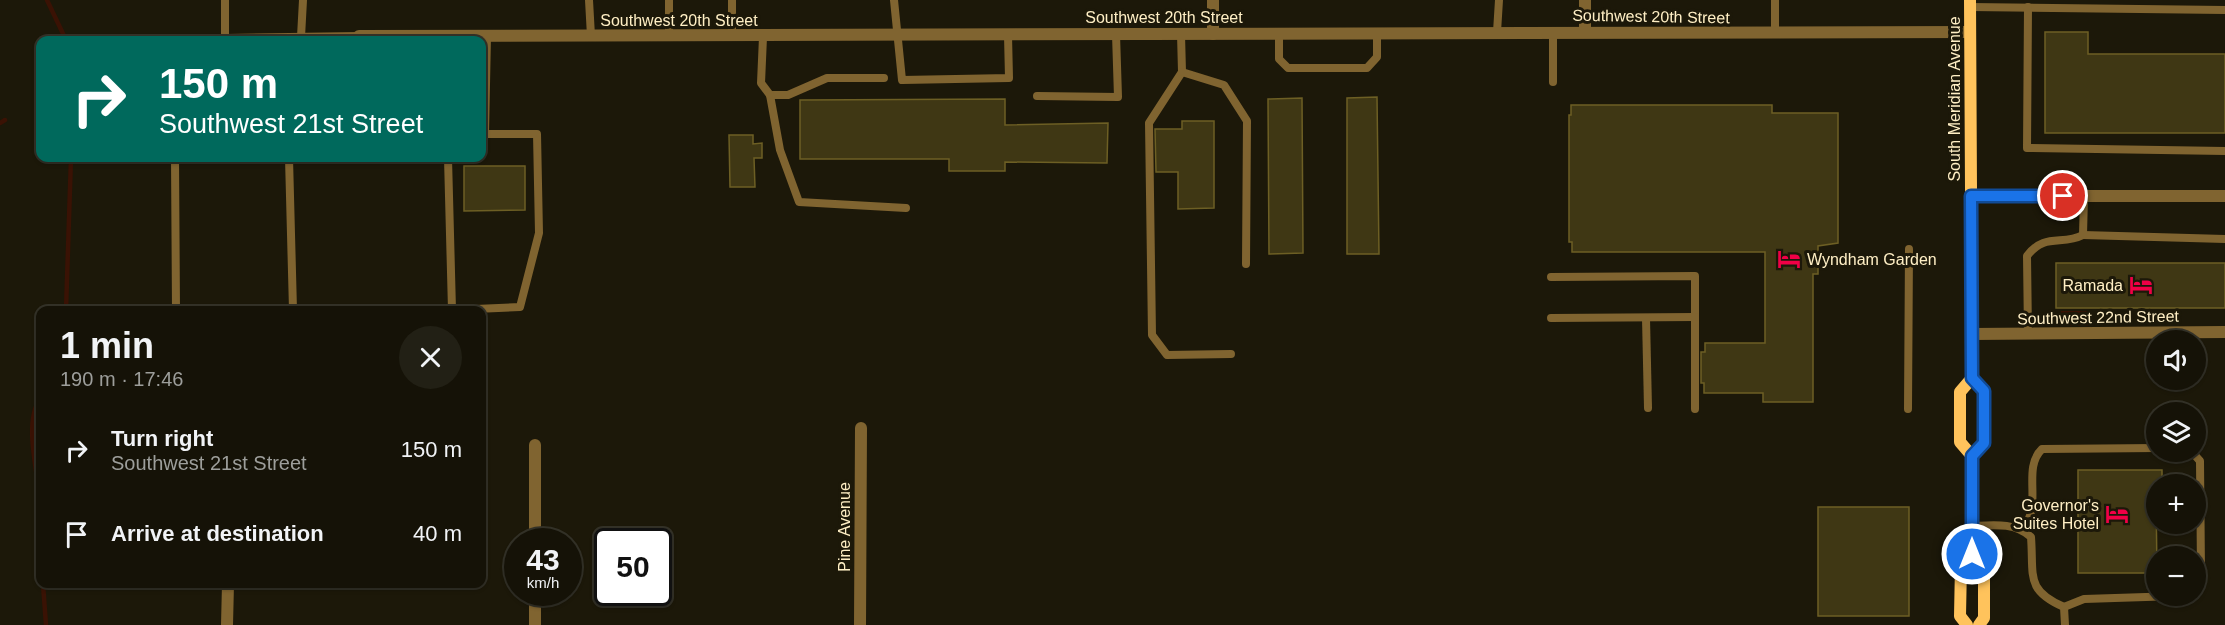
<!DOCTYPE html>
<html lang="en">
<head>
<meta charset="utf-8">
<style>
	body { margin:0; font-family:Helvetica,sans-serif; background:#222015; color:#f1f3f6; height:100vh; display:flex; flex-direction:column; font-size:22px; white-space:nowrap }
	* { box-sizing:border-box; margin:0 }
	p { font-size:20px; color:#9d9e9b }
	.icon { flex:none; width:33px; height:33px; fill:none; stroke:currentColor; stroke-width:2; stroke-linecap:round; stroke-linejoin:round }
	.map { position:relative; flex:1; overflow:hidden }
	.details { position:absolute; left:36px; top:306px; width:450px; height:282px; display:flex; flex-direction:column; background:#151207; border-radius:12px; box-shadow:0 2px 4px #0004,0 0 0 2px #343228 }
	.details>* { flex:none }
	.hud { position:absolute; left:36px; top:36px; width:450px; height:126px; border-radius:12px; box-shadow:0 2px 4px #0004,0 0 0 2px #343228; background:#00695c; color:#fff; overflow:hidden }
	.controls { position:absolute; left:2146px; top:330px; display:grid; gap:12px }
	.controls a { display:grid; place-items:center; width:60px; height:60px; border-radius:50%; background:#151207; box-shadow:0 2px 4px #0004,0 0 0 2px #343228; font-size:30px }
	.speed { position:absolute; left:504px; top:528px; display:flex; gap:12px; font-size:30px; font-weight:700; text-align:center }
	.speed>* { display:grid; place-content:center; width:78px; height:78px; border-radius:50%; background:#151207; box-shadow:0 2px 4px #0004,0 0 0 2px #343228; line-height:1 }
	.speed small { font-size:15px; font-weight:400 }
	.speed .limit { border:3px solid #111; border-radius:9px; background:#fff; color:#111 }
	.pin { position:absolute; display:grid; place-items:center; width:51px; height:51px; color:#fff; margin:-26px; border:3px solid #fff; border-radius:50%; box-shadow:0 2px 6px #0007 }
	.me { position:absolute; width:66px; margin:-33px; rotate:0deg; stroke-linejoin:round; filter:drop-shadow(0 0 4px #0008) }
	.turn { display:flex; align-items:center; gap:21px; height:126px; padding:0 24px; font-size:27px }
	.turn .icon { width:78px; height:78px; stroke-width:2.5 }
	.turn b { display:block; font-size:42px; line-height:51px }
	.round { display:grid; place-items:center; flex:none; width:63px; height:63px; border-radius:32px; background:#222015 }
	.overview { display:flex; align-items:center; justify-content:space-between; height:102px; padding:0 24px }
	h1 { font-size:36px; font-weight:600; line-height:45px }
	ul { padding:0; list-style:none }
	li { display:flex; align-items:center; gap:18px; height:84px; padding:0 24px }
	li div { flex:1 }
	li b { display:block; font-size:22px }
	li em { font-style:normal }
	.map>svg:first-child { display:block }
</style>
</head>
<body>
<div class="map">
<svg width="2225" height="625" viewBox="0 0 2225 625">
	<rect width="100%" height="100%" fill="#1c1809"/>
	<rect fill="#3a1204" x="2061" y="311" width="29" height="15"/>
	<g fill="none" stroke-linecap="round" stroke-linejoin="round">
		<g stroke="#3a1204" stroke-width="4.5">
			<polyline points="47,0 66,40"/>
			<polyline points="39,116 40,110"/>
			<polyline points="0,123 5,120"/>
			<polyline points="66,310 71,158"/>
			<path d="M40 399C24 421 37 471 40 498"/>
			<polyline points="43,584 46,625"/>
		</g>
	</g>
	<g fill="#3f3714" stroke="#6d5f24" stroke-width="1.5">
		<polygon points="2045,32 2088,32 2088,54 2225,54 2225,133 2045,133"/>
		<polygon points="1377,97 1379,254 1347,254 1347,98"/>
		<polygon points="1302,98 1303,253 1269,254 1268,99"/>
		<polygon points="1005,99 1005,125 1108,123 1107,163 1005,162 1005,171 949,171 949,159 800,159 800,100"/>
		<polygon points="1571,105 1772,105 1772,113 1838,113 1838,243 1818,246 1818,274 1813,274 1813,402 1763,402 1763,393 1704,393 1704,383 1701,383 1701,352 1705,352 1705,343 1765,343 1765,252 1572,252 1572,242 1569,242 1569,115 1571,115"/>
		<polygon points="1182,121 1214,121 1214,208 1178,209 1178,172 1156,172 1155,129 1182,129"/>
		<polygon points="729,135 753,135 753,144 762,143 762,158 754,158 755,187 730,187"/>
		<polygon points="464,166 525,166 525,210 464,211"/>
		<rect x="2056" y="263" width="169" height="45"/>
		<polygon points="2078,470 2162,470 2162,484 2157,484 2156,495 2157,573 2078,573"/>
		<rect x="1818" y="507" width="91" height="109"/>
	</g>
	<g fill="none" stroke-linecap="round" stroke-linejoin="round">
		<g stroke="#806430" stroke-width="8">
			<polyline points="225,0 225,38 359,36"/>
			<polyline points="589,0 591,36"/>
			<polyline points="732,0 732,37"/>
			<polyline points="894,0 902,80 1009,78 1008,35"/>
			<polyline points="1775,0 1775,34"/>
			<polyline points="1970,7 2225,10"/>
			<polyline points="2028,7 2027,148 2225,151"/>
			<polyline points="1497,32 1499,0"/>
			<polyline points="1553,32 1553,82"/>
			<polyline points="1279,33 1279,59 1288,68 1367,68 1377,57 1377,33"/>
			<polyline points="1181,34 1182,72 1149,123 1152,335 1167,355 1231,354"/>
			<polyline points="301,37 303,0"/>
			<polyline points="669,37 669,0"/>
			<polyline points="763,37 761,83 770,95 788,95 827,78 884,78"/>
			<polyline points="1182,72 1224,85 1247,121 1246,264"/>
			<polyline points="770,95 780,150 799,202 906,208"/>
			<polyline points="1037,96 1118,97 1116,34"/>
			<polyline points="485,134 487,36"/>
			<polyline points="175,158 176,310"/>
			<polyline points="289,158 293,310"/>
			<polyline points="448,158 452,310 520,307 539,233 537,134 482,134"/>
			<polyline points="2083,235 2225,239"/>
			<polyline points="1551,277 1695,276 1695,409"/>
			<polyline points="1551,318 1695,317"/>
			<polyline points="1646,318 1648,408"/>
			<path d="M2028 334 2027 256C2045 232 2062 246 2083 235L2084 196"/>
			<polyline points="1908,409 1909,249"/>
			<polyline points="2192,452 2200,461 2201,572 2196,589"/>
			<path d="M1972 526C1994 525 2014 522 2031 537 2034 576 2025 590 2064 607L2065 625"/>
			<path d="M2022 529C2044 507 2021 469 2042 449L2157 448"/>
			<polyline points="2064,607 2084,599 2177,596"/>
		</g>
		<g stroke="#806430" stroke-width="12">
			<polyline points="1585,0 1585,32"/>
			<polyline points="1213,34 1213,0"/>
			<polyline points="359,36 1970,32"/>
			<polyline points="1971,196 2225,196"/>
			<polyline points="1972,334 2225,332"/>
			<polyline points="535,445 535,542"/>
			<polyline points="535,592 535,625"/>
			<polyline points="227,625 228,584"/>
			<polyline points="860,625 861,428"/>
		</g>
		<g stroke="#ffc35c" stroke-width="12">
			<polyline points="1970,0 1972,378 1960,392 1960,442 1972,456"/>
			<polyline points="1972,378 1984,391 1984,443 1972,456 1972,554 1984,566 1984,618 1979,625"/>
			<polyline points="1967,625 1960,616 1961,565 1972,554"/>
		</g>
	</g>
	<g fill="none" stroke-linecap="round" stroke-linejoin="round">
		<g stroke="#114b97" stroke-width="15">
			<polyline id="route" points="1972,554 1972,456 1984,443 1984,391 1972,378 1971,196 2063,196"/>
		</g>
		<use href="#route" stroke="#1a73e8" stroke-width="10"/>
	</g>
	<defs>
		<g id="hotel-bare" transform="scale(1.8)"><path d="M-6-4.5h1.5V1H6V5H4.5V3h-9V5H-6ZM-4 0a1.8 1.8 0 1 1 3.6 0ZM.5 0V-2.5h3Q6-2.5 6 0Z" fill="#f00046" stroke="#1c1809" stroke-width="2.5" paint-order="stroke"/></g>
	</defs>
	<g fill-rule="evenodd">
		<use href="#hotel-bare" x="1789" y="259"/>
		<use href="#hotel-bare" x="2141" y="285"/>
		<use href="#hotel-bare" x="2117" y="514"/>
	</g>
	<g text-anchor="middle" stroke-width="6" stroke-linejoin="round" paint-order="stroke">
		<g font-size="16" fill="#ffefc5" stroke="#1c1809">
			<text transform="translate(1651 16) rotate(1)" y="6">Southwest 20th Street</text>
			<text x="1164" y="23">Southwest 20th Street</text>
			<text x="679" y="26">Southwest 20th Street</text>
			<text transform="translate(1954 99) rotate(-90)" y="6">South Meridian Avenue</text>
			<text transform="translate(2098 317) rotate(-1)" y="6">Southwest 22nd Street</text>
			<text transform="translate(844 527) rotate(-90)" y="6">Pine Avenue</text>
		</g>
		<g font-size="16" fill="#ffefc5" stroke="#1c1809" text-anchor="end">
			<text x="1807" y="265" text-anchor="start">Wyndham Garden</text>
			<text x="2123" y="291">Ramada</text>
			<text x="2099" y="511">Governor's<tspan x="2099" dy="18">Suites Hotel</tspan></text>
		</g>
	</g>
</svg>
<div class="controls">
<a><svg class="icon" aria-label="sound" viewBox="0 0 24 24"><path d="M4 9h4l5-4v14l-5-4H4zM17 9q2 3 0 6"/></svg></a>
<a><svg class="icon" aria-label="layers" viewBox="0 0 24 24"><path d="M12 4l9 5-9 5-9-5zM3 14l9 5 9-5"/></svg></a>
<a>+</a>
<a>−</a>
</div>
<div class="speed"><div>43<small>km/h</small></div><div class="limit">50</div></div>
<div class="pin" style="left:2063px;top:196px;background:#d93025"><svg class="icon" aria-label="arrive" viewBox="0 0 24 24"><path d="M6 21V4h12l-3 4 3 4H6"/></svg></div>
<svg class="me" style="left:1972px;top:554px" viewBox="-20 -20 40 40"><circle r="17" fill="#1a73e8" stroke="#fff" stroke-width="3"/><path d="M0-11L8 9 0 5-8 9z" fill="#fff"/></svg>
<div class="hud">
<div class="turn"><svg class="icon" aria-label="right" viewBox="0 0 24 24"><path d="M7 20v-9h11M14 6l5 5-5 5"/></svg><div><b>150 m</b>Southwest 21st Street</div></div>
</div>
<section class="details">
<div class="overview"><div><h1>1 min</h1><p>190 m · 17:46</p></div><a class="round"><svg class="icon" aria-label="close" viewBox="0 0 24 24"><path d="M6 6l12 12M18 6L6 18"/></svg></a></div>
<ul>
<li><svg class="icon" aria-label="right" viewBox="0 0 24 24"><path d="M7 20v-9h11M14 6l5 5-5 5"/></svg><div><b>Turn right</b><p>Southwest 21st Street</p></div><em>150 m</em></li>
<li><svg class="icon" aria-label="arrive" viewBox="0 0 24 24"><path d="M6 21V4h12l-3 4 3 4H6"/></svg><div><b>Arrive at destination</b></div><em>40 m</em></li>
</ul>
</section>
</div>
</body>
</html>
